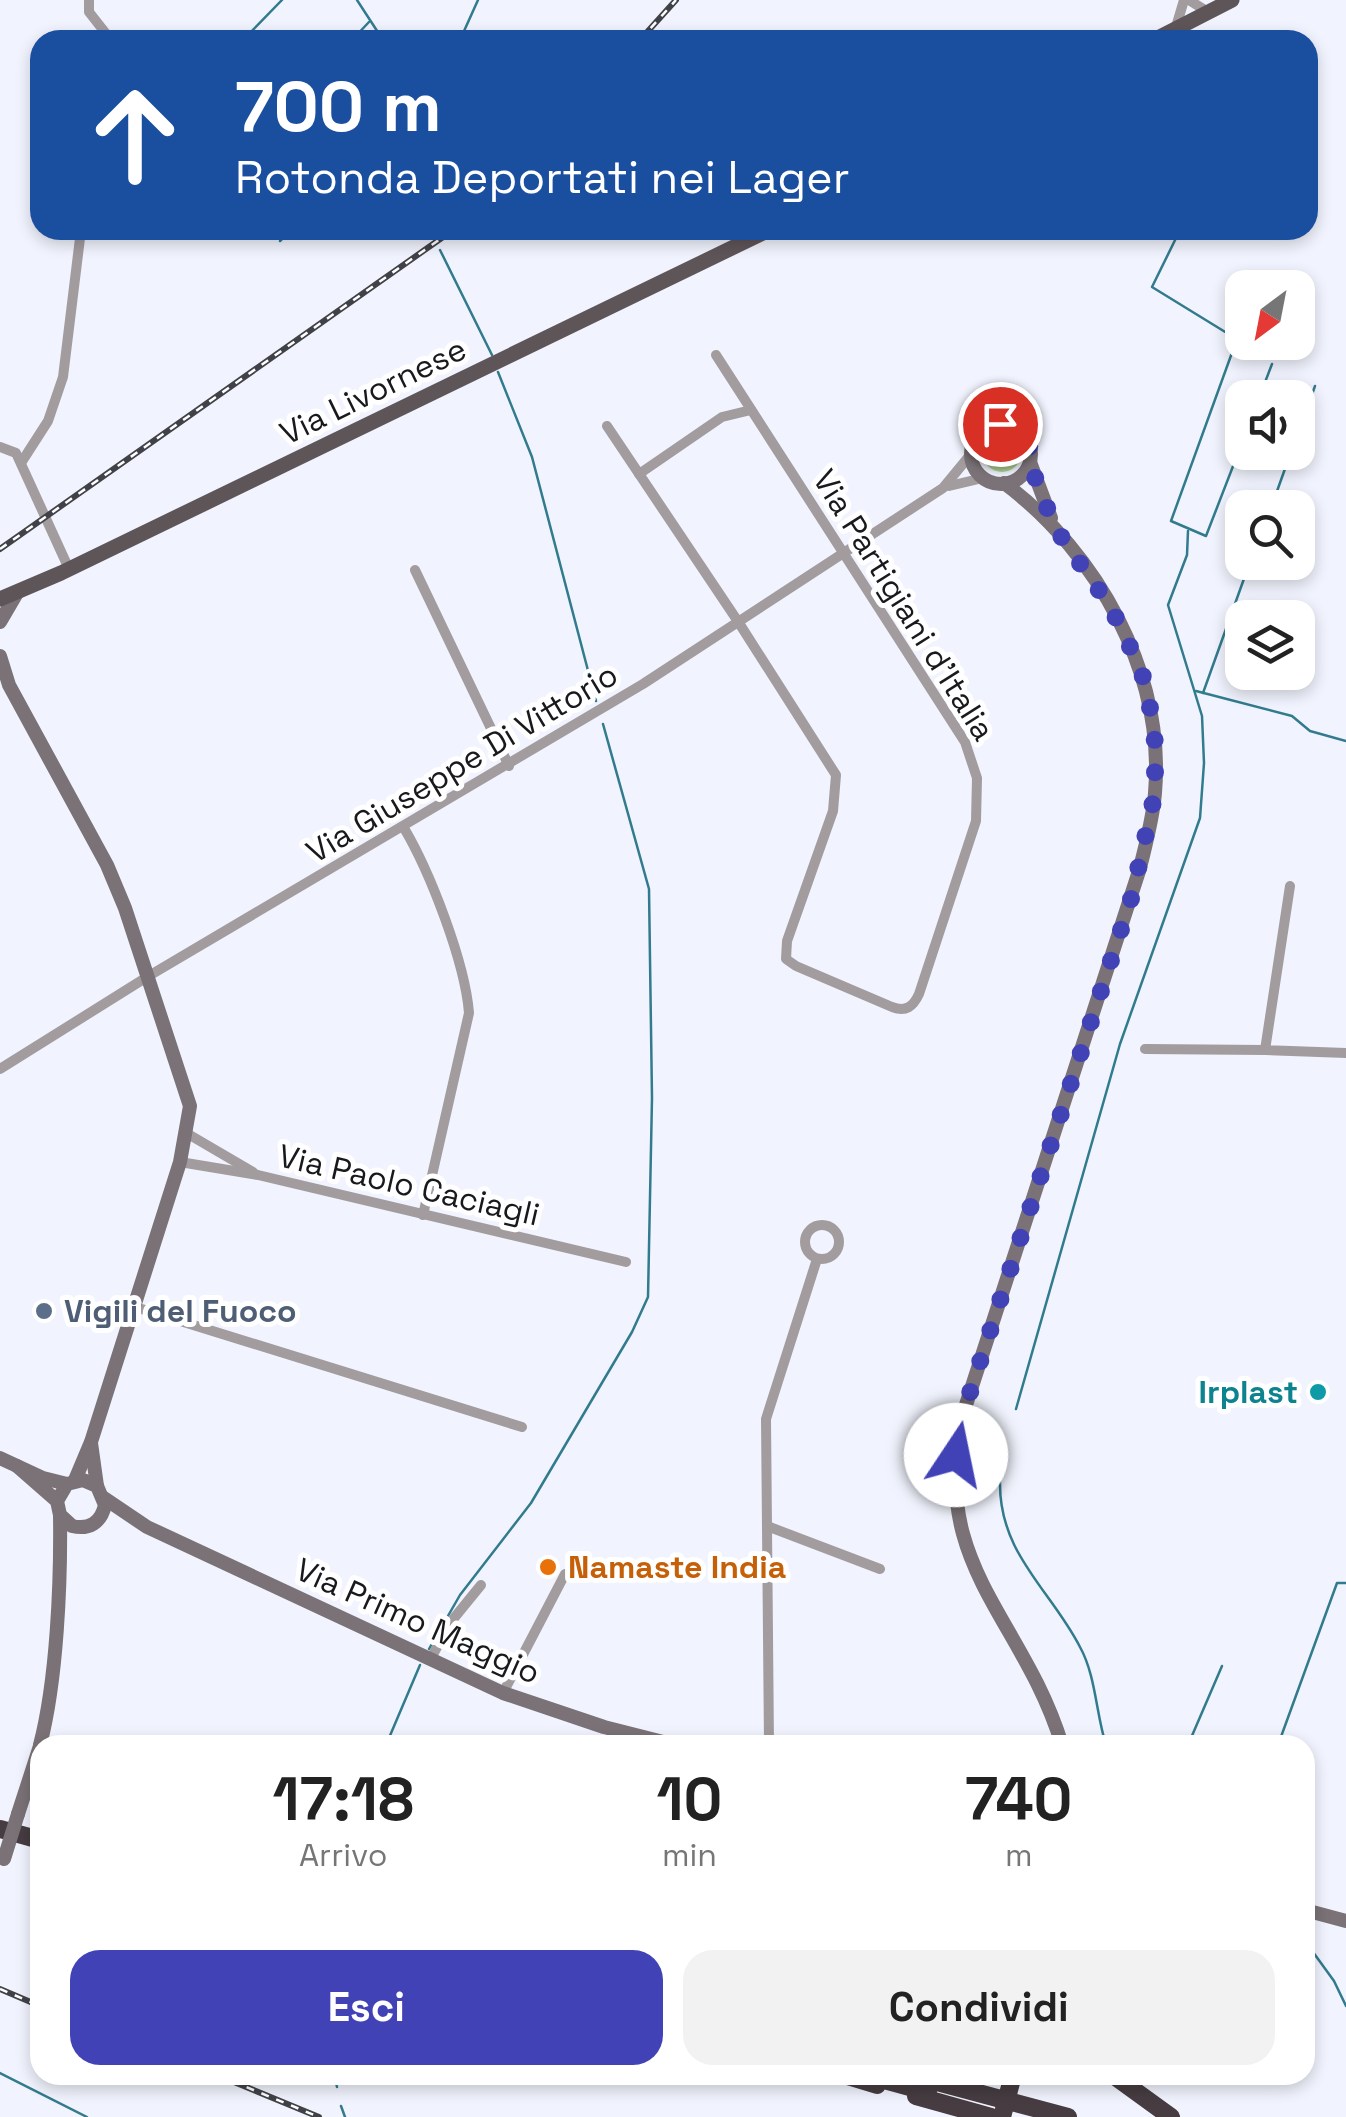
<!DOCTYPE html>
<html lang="it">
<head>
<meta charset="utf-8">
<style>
	body { margin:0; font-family:"Space Grotesk",sans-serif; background:#f2f2f2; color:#222; height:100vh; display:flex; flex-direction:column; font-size:38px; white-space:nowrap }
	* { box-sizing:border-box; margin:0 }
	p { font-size:32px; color:#767676 }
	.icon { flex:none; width:55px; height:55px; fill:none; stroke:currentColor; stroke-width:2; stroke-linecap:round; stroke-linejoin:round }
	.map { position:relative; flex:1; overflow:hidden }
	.panel { position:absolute; left:30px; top:1735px; width:1285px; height:350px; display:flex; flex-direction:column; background:#fff; border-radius:30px; box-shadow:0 5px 15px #0003 }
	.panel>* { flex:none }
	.guide { position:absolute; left:30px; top:30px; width:1288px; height:210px; border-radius:30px; box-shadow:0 5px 15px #0003; background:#1a4fa0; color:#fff; overflow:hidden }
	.needle { width:65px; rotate:212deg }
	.controls { position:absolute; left:1225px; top:270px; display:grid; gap:20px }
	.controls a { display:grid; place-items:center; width:90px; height:90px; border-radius:20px; background:#fff; box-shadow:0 5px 15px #0003; font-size:50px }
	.pin { position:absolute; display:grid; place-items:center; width:85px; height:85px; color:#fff; margin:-42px; border:5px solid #fff; border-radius:50%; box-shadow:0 2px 10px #0007 }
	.me { position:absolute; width:110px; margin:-55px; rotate:11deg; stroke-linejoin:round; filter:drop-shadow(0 0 8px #0008) }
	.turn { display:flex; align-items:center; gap:35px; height:210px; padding:0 40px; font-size:45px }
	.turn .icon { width:130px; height:130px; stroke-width:2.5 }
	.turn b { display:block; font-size:70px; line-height:85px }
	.eta { display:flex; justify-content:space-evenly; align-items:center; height:170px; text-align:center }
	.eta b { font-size:60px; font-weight:700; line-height:70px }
	.primary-button { display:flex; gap:20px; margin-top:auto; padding:20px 40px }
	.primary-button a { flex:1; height:115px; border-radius:30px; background:#4242b7; color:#fff; font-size:40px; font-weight:700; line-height:115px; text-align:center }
	.primary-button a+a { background:#f2f2f2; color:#222 }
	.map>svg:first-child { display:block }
</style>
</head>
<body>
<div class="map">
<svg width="1346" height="2117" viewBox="0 0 1346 2117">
	<rect width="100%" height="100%" fill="#f1f4fe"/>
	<circle fill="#b1d793" cx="1002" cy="453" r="19"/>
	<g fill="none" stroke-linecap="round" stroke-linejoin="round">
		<g stroke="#327b8d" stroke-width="2.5">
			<polyline points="357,0 383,40"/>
			<polyline points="243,40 282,0"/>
			<polyline points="352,40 369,22"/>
			<polyline points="460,40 478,0"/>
			<polyline points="1180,230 1152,287 1235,338"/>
			<polyline points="434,231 436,237"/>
			<polyline points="280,241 291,230"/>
			<polyline points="440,250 492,355"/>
			<polyline points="1233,350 1171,521 1206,536 1242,443"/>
			<polyline points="498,372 532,457 596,701"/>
			<polyline points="1259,398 1272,364"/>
			<polyline points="1298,434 1315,386"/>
			<polyline points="1271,508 1291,452"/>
			<polyline points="1196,691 1292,716 1310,731 1346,741"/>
			<polyline points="1203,693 1250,562"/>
			<polyline points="1016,1409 1120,1044 1200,818 1204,763 1202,716 1168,605 1187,555 1188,531"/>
			<path d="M1000 1482C999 1554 1051 1590 1080 1647 1096 1676 1096 1714 1106 1745"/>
			<polyline points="429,1649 460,1595 531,1503 632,1332 648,1297 652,1098 649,889 603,724"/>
			<polyline points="386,1745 420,1665"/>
			<polyline points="1188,1745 1222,1666"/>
			<polyline points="1278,1745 1337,1583 1346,1583"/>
			<polyline points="1305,1941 1334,1981 1346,2006"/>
			<polyline points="0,2073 87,2117"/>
			<polyline points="334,2075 337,2087"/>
			<polyline points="341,2106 345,2117"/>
		</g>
		<g stroke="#a29c9f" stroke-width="10">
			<polyline points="89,0 89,12 111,40"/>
			<polyline points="1189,0 1208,12"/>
			<polyline points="1176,27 1184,0"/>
			<path d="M607 426 739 623 836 775 833 811 787 941 786 959 796 966 892 1007C906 1012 913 1007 919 994L976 821 977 778 965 742 716 355"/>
			<polyline points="0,447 16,453 69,569"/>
			<polyline points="21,463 48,421 63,377 81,230"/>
			<polyline points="639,474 722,417 751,410"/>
			<polyline points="949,486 983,478"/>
			<polyline points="415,570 509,766"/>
			<path d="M404 828C430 872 465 962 469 1013L423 1215"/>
			<polyline points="1290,886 1265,1050 1346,1053"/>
			<polyline points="1145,1049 1265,1050"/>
			<polyline points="0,1069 147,977 643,684 943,488 971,454"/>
			<polyline points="188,1134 253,1172"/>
			<polyline points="180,1162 258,1175 626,1262"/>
			<circle cx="822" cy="1242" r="17"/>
			<polyline points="132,1306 522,1427"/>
			<polyline points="767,1526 880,1569"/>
			<polyline points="430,1660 450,1623 481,1585"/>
			<polyline points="503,1693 565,1574"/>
			<polyline points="769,1745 766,1419 817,1259"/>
		</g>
		<g stroke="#7a7276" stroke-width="14">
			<circle cx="1001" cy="454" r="30"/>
			<polyline points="1030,462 1051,518"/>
			<path d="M1004 483C1098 553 1165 674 1155 793 1153 818 1146 843 1140 868L965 1408C925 1564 1022 1614 1062 1745"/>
			<polyline points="0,622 17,593"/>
			<polyline points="0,656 9,685 107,865 125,908 190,1106 180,1162 91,1442 75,1480"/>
			<polyline points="91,1443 97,1486"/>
			<polyline points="0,1458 43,1478 67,1484"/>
			<path d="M17 1466 57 1501 60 1515 72 1526C89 1530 101 1523 105 1505L97 1486 83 1480 67 1484 57 1501"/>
			<polyline points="104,1498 147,1527 503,1693 604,1727 675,1745"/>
			<path d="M40 1745C57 1680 61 1582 60 1515"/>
			<polyline points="18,1814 40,1746"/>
			<polyline points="1305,1910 1346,1921"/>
		</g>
		<g stroke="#5e5559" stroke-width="15">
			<polyline points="1154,40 1232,0"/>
			<polyline points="0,599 61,573 769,230"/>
		</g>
		<g stroke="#463c41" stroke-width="18">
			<polyline points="0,1829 40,1840"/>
			<polyline points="844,2075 877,2085"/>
			<polyline points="866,2075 928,2092"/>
			<polyline points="911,2075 1068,2117"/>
			<polyline points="1113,2075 1171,2117"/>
			<polyline points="916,2096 991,2117"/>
		</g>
		<g stroke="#404247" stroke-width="6">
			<g id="rail">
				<polyline points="640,40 676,0"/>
				<polyline points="0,549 453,230"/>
				<polyline points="0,1989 40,2006"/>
				<polyline points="217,2075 319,2117"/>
			</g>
		</g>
		<use href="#rail" stroke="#fff" stroke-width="2.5" stroke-dasharray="8" stroke-linecap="butt"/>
		<polyline stroke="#7a7276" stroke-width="14" points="4,1859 18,1814"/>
		<polyline stroke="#463c41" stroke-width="18" points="1002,2117 1013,2075"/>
	</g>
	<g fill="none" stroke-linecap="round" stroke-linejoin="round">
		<polyline stroke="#4242b7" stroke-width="18" stroke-dasharray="0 32.4" points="956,1455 965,1408 1132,896 1155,793 1155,742 1148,694 1140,667 1110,606 1058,532 1040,492 1030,462 1029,442 1017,428 1000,424"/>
	</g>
	<circle fill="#5c6f8a" stroke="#fff" stroke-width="4" cx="44" cy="1311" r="10"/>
	<circle fill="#0f9aa8" stroke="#fff" stroke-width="4" cx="1318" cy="1392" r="10"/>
	<circle fill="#e8710a" stroke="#fff" stroke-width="4" cx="548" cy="1567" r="10"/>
	<g text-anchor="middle" stroke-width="10" stroke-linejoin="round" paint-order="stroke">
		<g font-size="32" fill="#17191d" stroke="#fff">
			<text transform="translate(373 391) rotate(-26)" y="11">Via Livornese</text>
			<text transform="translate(904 605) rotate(58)" y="11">Via Partigiani d'Italia</text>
			<text transform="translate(462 763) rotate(-31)" y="11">Via Giuseppe Di Vittorio</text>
			<text transform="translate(409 1185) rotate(13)" y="11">Via Paolo Caciagli</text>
			<text transform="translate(418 1621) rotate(24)" y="11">Via Primo Maggio</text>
		</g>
		<g font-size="32" font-weight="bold" fill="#4e5e75" stroke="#fff" text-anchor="start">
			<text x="64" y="1322">Vigili del Fuoco</text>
		</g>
		<g font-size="32" font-weight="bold" fill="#0d838f" stroke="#fff" text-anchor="end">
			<text x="1298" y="1403">Irplast</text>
		</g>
		<g font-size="32" font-weight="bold" fill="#c56008" stroke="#fff" text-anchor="start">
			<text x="568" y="1578">Namaste India</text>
		</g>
	</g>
</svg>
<div class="controls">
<a><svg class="needle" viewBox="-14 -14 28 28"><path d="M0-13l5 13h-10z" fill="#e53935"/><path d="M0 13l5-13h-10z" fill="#767676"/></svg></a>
<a><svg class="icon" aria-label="sound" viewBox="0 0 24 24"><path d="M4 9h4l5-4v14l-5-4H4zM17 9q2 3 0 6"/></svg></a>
<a><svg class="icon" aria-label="search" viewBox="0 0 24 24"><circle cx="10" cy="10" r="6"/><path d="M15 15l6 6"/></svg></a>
<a><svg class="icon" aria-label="layers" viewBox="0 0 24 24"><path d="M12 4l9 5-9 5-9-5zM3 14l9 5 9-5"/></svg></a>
</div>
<div class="pin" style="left:1000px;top:424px;background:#d93025"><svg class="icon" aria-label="arrive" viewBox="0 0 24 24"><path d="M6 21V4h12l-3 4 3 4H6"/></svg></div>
<svg class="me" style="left:956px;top:1455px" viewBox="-20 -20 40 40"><circle r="19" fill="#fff"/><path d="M0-13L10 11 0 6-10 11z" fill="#4242b7"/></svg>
<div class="guide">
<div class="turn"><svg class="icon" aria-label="ahead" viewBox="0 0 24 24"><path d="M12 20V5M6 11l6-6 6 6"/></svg><div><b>700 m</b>Rotonda Deportati nei Lager</div></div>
</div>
<section class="panel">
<div class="eta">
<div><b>17:18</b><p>Arrivo</p></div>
<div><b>10</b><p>min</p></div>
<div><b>740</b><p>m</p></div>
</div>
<div class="primary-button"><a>Esci</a><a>Condividi</a></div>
</section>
</div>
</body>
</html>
